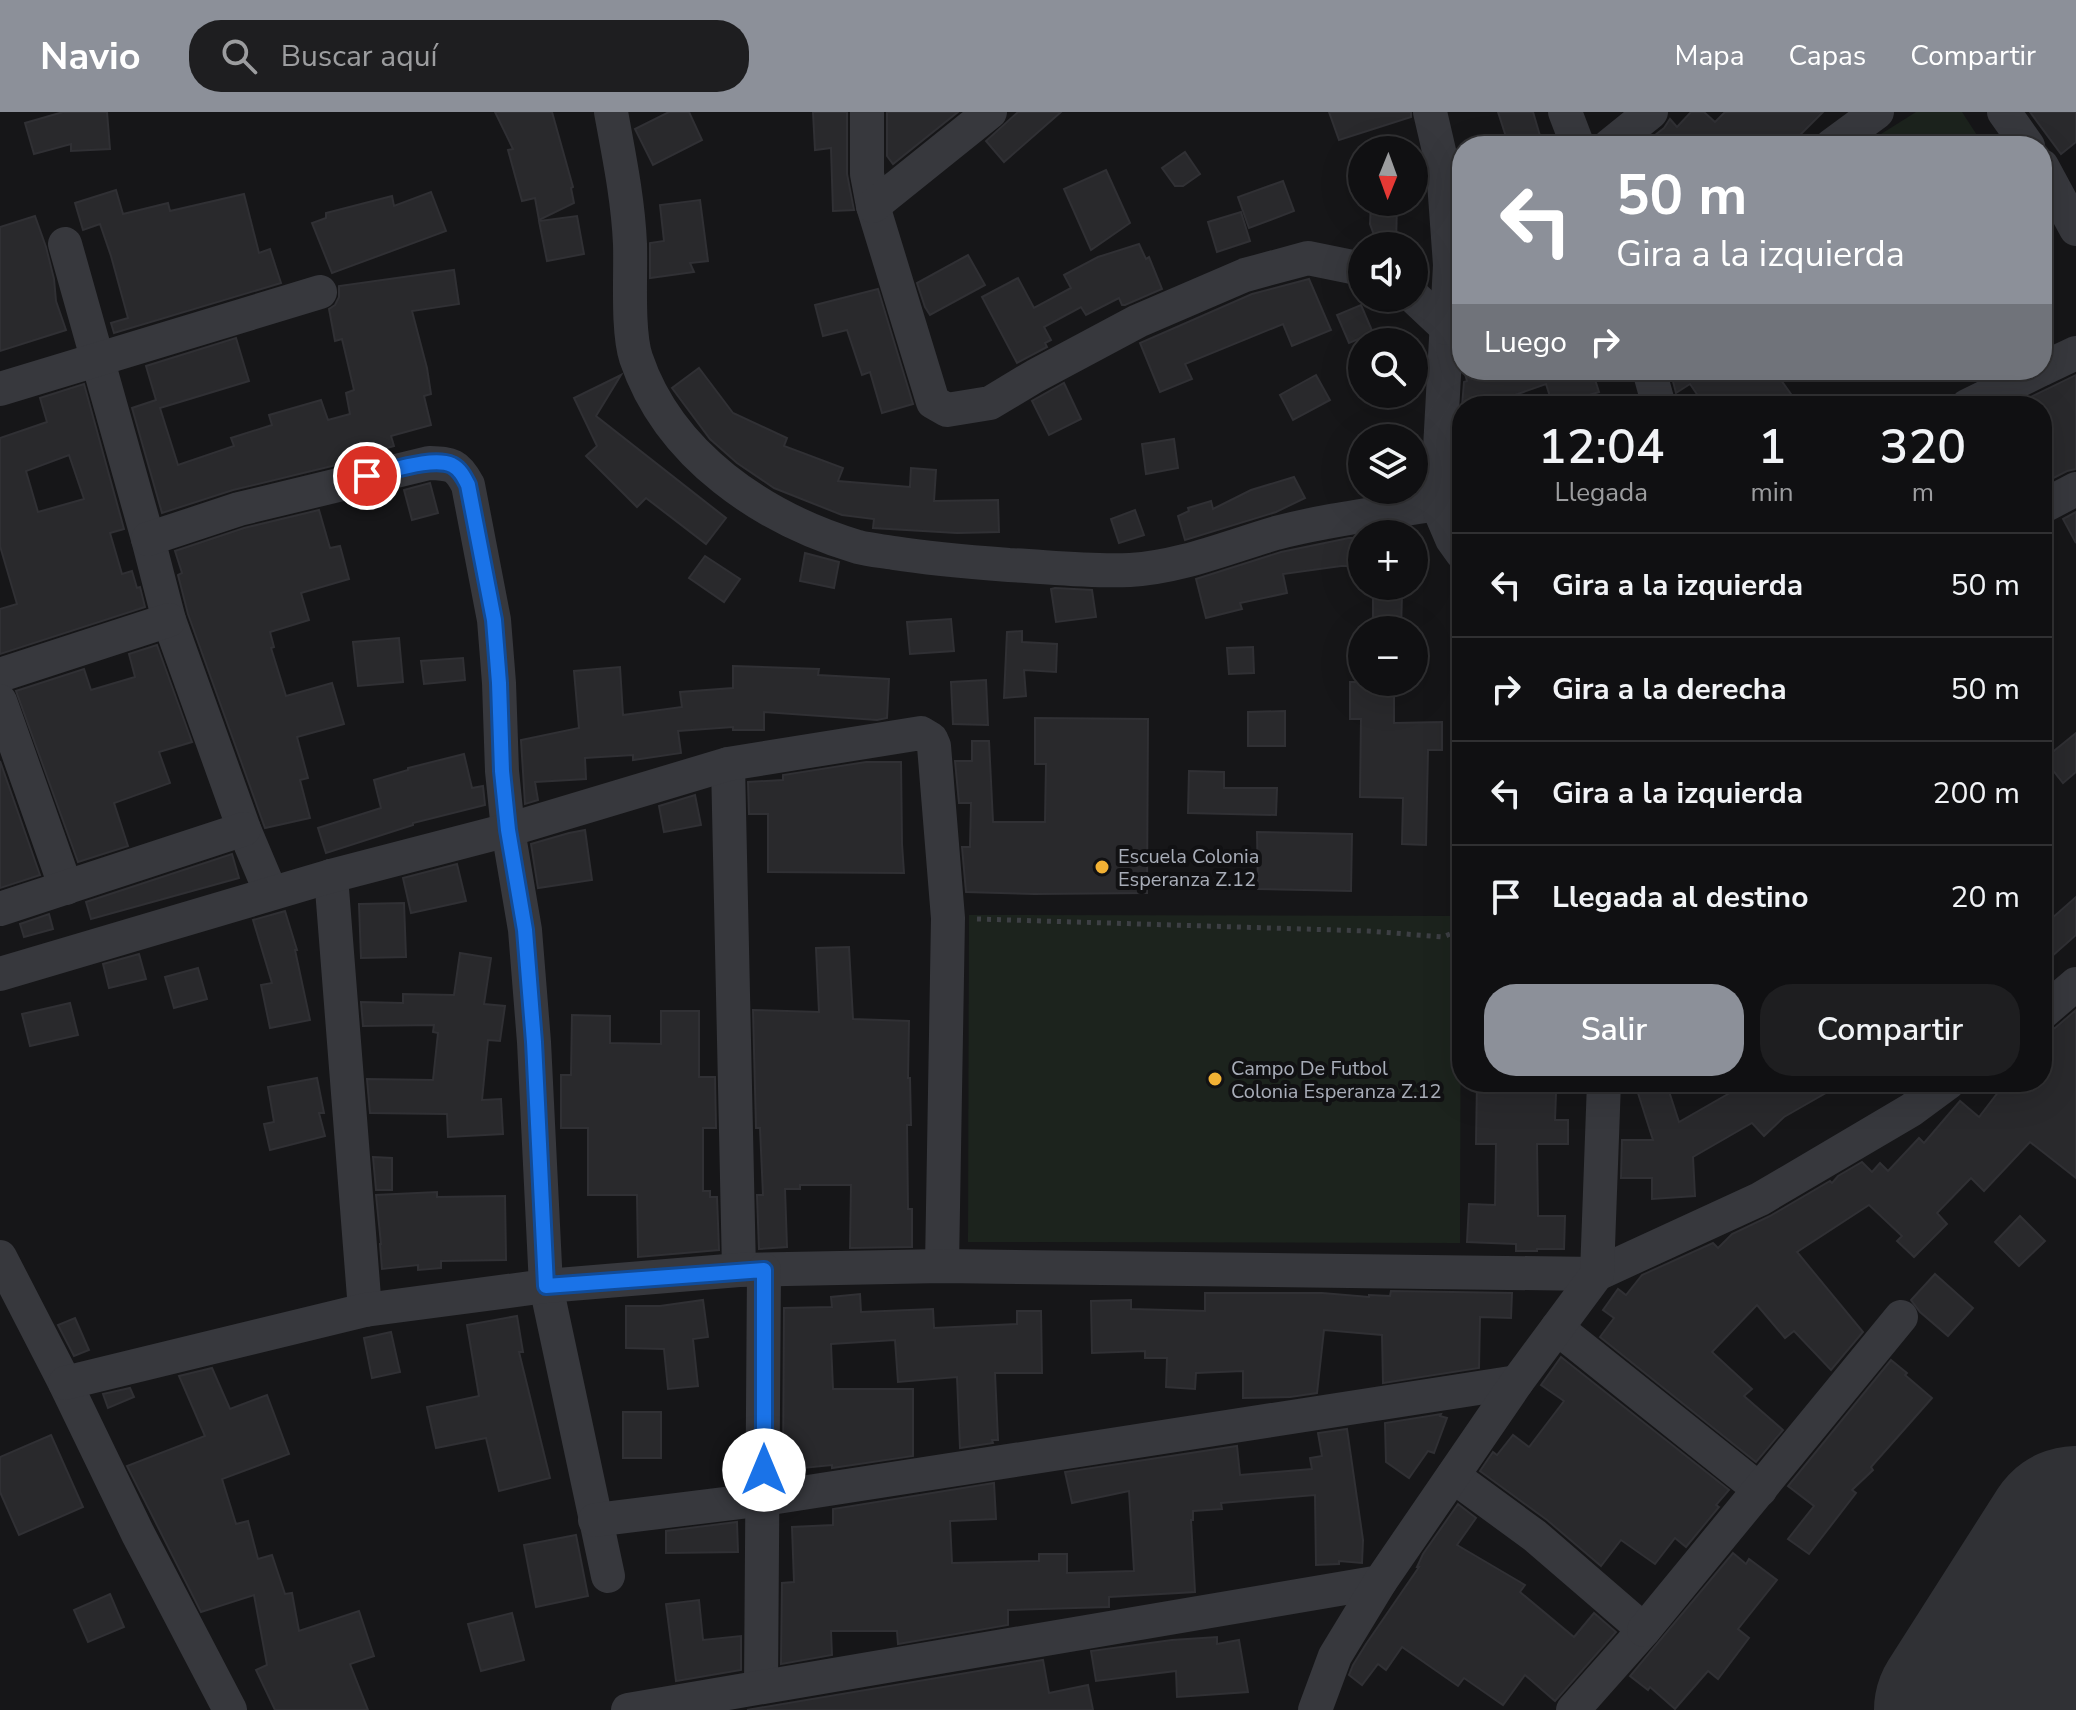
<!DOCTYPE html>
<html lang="es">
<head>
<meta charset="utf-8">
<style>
	body { margin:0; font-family:"Nunito Sans",sans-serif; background:#1e1e20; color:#f1f3f6; height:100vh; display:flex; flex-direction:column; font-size:30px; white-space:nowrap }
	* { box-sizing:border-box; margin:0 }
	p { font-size:26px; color:#9c9d9f }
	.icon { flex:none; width:44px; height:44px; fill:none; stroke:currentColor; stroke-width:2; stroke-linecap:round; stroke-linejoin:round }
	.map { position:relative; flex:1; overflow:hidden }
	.side { position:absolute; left:1452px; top:284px; width:600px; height:696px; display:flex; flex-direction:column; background:#101012; border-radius:32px; box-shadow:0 8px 32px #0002,0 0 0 2px #303032 }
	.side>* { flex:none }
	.banner { position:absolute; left:1452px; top:24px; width:600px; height:244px; border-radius:32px; box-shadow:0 8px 32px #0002,0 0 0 2px #303032; background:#8c9099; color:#fff; overflow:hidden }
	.needle { width:52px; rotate:181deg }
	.fabs { position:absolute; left:1348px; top:24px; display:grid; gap:16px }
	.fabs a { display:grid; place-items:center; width:80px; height:80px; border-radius:50%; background:#101012; box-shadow:0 8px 32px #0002,0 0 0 2px #303032; font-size:40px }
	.pin { position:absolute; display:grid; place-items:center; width:68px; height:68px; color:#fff; margin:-34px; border:4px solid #fff; border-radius:50%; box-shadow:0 2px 8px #0007 }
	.me { position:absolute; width:88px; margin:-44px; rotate:0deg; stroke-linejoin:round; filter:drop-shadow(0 0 6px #0008) }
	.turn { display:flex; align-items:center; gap:28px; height:168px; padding:0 32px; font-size:36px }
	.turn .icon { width:104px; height:104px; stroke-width:2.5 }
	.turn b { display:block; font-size:56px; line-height:68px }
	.then { display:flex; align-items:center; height:76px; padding:0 32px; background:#0003; gap:16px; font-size:30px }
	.eta { display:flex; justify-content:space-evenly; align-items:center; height:136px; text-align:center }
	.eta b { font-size:48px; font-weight:600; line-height:56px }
	.primary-button { display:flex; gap:16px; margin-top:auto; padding:16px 32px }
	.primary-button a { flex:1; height:92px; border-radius:32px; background:#8c9099; color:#fff; font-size:32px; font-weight:600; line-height:92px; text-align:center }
	.primary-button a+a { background:#1e1e20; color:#f1f3f6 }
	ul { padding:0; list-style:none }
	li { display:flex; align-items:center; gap:24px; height:104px; padding:0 32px; border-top:2px solid #303032 }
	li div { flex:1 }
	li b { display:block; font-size:30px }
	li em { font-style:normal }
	header { display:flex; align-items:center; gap:48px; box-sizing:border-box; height:112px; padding:0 40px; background:#8c9099; color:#fff }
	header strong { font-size:38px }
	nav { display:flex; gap:44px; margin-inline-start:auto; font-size:28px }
	.search { width:560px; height:72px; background:#1e1e20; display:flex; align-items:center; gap:20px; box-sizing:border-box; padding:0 28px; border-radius:32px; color:#9c9d9f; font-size:30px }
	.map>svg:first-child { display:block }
</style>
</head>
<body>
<header>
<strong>Navio</strong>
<div class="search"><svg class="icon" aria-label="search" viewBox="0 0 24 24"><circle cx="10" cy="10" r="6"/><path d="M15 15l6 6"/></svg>Buscar aquí</div>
<nav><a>Mapa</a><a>Capas</a><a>Compartir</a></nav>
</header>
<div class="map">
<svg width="2076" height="1598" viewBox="0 0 2076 1598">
	<rect width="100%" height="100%" fill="#161618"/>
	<g fill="#1c231d">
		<polygon points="1916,0 1962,0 1984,34 1862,34"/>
		<polygon points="969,803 1461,804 1460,1131 968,1130"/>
	</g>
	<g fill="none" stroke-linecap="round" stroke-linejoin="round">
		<polyline stroke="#303135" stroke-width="186" points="1967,1598 2076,1427"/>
	</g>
	<g fill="#29292c" stroke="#303034" stroke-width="2" fill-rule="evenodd">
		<polygon points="63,0 107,0 110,37 71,39 71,32 34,42 25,11"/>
		<polygon points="495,0 552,0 573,75 571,76 574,91 539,108 535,86 522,89 508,38 513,37"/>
		<polygon points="669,0 689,0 702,28 653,53 635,17"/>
		<polygon points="813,0 847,0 847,62 854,98 833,99 831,36 815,38"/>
		<polygon points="887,0 958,0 893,52 887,44"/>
		<polygon points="1018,0 1061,0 1004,50 986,29"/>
		<polygon points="1329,0 1411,0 1411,5 1339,28"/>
		<polygon points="1498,0 1533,0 1543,34 1509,34"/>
		<polygon points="1691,0 1704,0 1715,10 1725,0 1823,0 1789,34 1641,34 1664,16 1670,7 1677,15"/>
		<polygon points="2030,0 2076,0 2076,30 2061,42"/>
		<polygon points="1185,40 1200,62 1183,74 1175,74 1162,56"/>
		<polygon points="1106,58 1130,111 1091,138 1064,77"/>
		<polygon points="1283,69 1294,99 1249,116 1238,85"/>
		<polygon points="116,78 123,102 168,91 170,99 244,82 259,141 270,137 281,171 114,221 111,211 128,206 111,144 100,112 83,118 75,91"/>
		<polygon points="431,80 446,119 332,161 312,111 326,106 326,101 392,84 394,94"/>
		<polygon points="700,88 708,149 690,151 694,160 650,166 650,131 664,129 660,93"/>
		<polygon points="1371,90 1397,90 1396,134 1378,134 1370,112"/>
		<polygon points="1241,100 1250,129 1217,140 1208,110"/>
		<polygon points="35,104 46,135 54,167 56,189 66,218 0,239 0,115"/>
		<polygon points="577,104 584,142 547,149 539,109"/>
		<polygon points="1139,132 1146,147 1149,145 1162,177 1125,193 1122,193 1119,186 1086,203 1081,195 1044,215 1051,228 1045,231 1047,235 1017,251 982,185 1018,166 1034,196 1071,176 1064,163 1098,145"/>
		<polygon points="968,143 985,173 930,203 925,195 917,171"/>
		<polygon points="454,158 459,192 412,199 427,256 431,282 424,284 431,313 391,324 394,334 351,346 351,348 332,354 233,378 162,401 132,296 156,288 146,254 236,226 249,269 160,296 178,353 234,334 231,326 272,313 269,303 321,288 328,308 350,302 346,281 354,278 342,227 335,229 329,197 335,193 339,185 339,174"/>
		<polygon points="1309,167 1331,218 1292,234 1283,212 1185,252 1192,267 1160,280 1140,231 1252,182"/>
		<polygon points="878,177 913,292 882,301 870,260 862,263 847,218 823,224 815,193"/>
		<polygon points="1361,193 1373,221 1349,231 1337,203"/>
		<polygon points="699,256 733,301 787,326 784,334 843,356 838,369 910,375 911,356 936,358 934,389 998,388 999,420 957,421 873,416 874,407 842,403 774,376 737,351 710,327 672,276"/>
		<polygon points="1464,258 1592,258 1599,280 1553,294 1546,272 1484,294 1462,294 1464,270 1467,269"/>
		<polygon points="1670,258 1774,258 1793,285 1780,294 1705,294 1690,272 1676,281"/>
		<polygon points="621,263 596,304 726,406 706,432 646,386 637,395 586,344 597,334 574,286"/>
		<polygon points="1316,263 1330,288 1293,308 1280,283"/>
		<polygon points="2076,263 2076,357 2067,359 2044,371 2042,367 2042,294 2012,294"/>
		<polygon points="1064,271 1081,307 1049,323 1032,289"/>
		<path d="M84 272 124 417 110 421 122 462 132 459 137 476 140 475 145 495 0 542V497L17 492 0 434V326L47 310 40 286ZM69 343 84 387 38 400 26 359Z"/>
		<polygon points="1174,327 1178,356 1146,362 1142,332"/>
		<polygon points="1294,365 1305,386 1276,400 1185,428 1178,404 1189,399 1188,396 1211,389 1213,397 1251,378"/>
		<polygon points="430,371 438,401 412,408 404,378"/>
		<polygon points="319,398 330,436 340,434 349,467 301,481 309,508 270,520 274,535 271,536 286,584 332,571 344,612 297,625 308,666 300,668 310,706 265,716 188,502 178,463 182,461 175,439 244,416"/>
		<polygon points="1135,398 1144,423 1119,431 1111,407"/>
		<polygon points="2076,400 2076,431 2063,407"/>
		<polygon points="1349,426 1362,426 1362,454 1341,454 1283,462 1287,481 1240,491 1242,497 1206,506 1196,467 1281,440"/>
		<polygon points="805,441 839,450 834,476 800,469"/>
		<polygon points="705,444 740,467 724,490 689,466"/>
		<polygon points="1373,474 1394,474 1394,482 1402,482 1401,518 1373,518"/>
		<polygon points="1055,476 1092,478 1096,505 1056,510 1051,477"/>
		<polygon points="951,507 954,539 910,542 907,510"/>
		<polygon points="1022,519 1022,530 1057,532 1056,560 1024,558 1026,584 1004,586 1007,520"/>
		<polygon points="399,526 403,570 358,574 353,530"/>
		<polygon points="157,533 192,630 159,640 170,671 114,691 128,734 78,750 16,579 84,557 91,578 135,565 129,542"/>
		<polygon points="1253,535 1254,561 1229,562 1227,536"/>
		<polygon points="463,546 465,568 424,572 421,549"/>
		<polygon points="733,554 819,557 818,563 889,567 887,606 877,608 764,600 764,618 733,618 733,615 678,619 681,641 633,648 633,643 585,646 586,667 535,670 538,688 525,692 521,628 579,616 574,559 620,555 623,603 682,595 680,580 733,576"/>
		<polygon points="986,568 988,613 953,612 951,570"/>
		<polygon points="1350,570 1394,570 1394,611 1442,610 1442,638 1428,638 1426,733 1402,732 1403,686 1360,685 1361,607 1350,607"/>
		<polygon points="1285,599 1285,634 1248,634 1248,600"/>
		<polygon points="1035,606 1148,607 1147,781 1034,782 966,780 962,735 970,735 971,691 959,691 955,649 972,649 972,629 989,629 993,710 1045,710 1046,652 1035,652"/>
		<polygon points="2076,621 2076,660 2063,671 2044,647"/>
		<polygon points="464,642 472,676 483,674 485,693 413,711 413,713 326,741 318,716 381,696 374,668 408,658 408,656"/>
		<polygon points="0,649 40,763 0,776"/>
		<polygon points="866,650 901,650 902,732 904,761 768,760 768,702 749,702 748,670 783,668 783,663"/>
		<polygon points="1189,659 1224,660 1224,676 1277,676 1276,703 1188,701"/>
		<polygon points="695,683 701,713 664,720 659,694"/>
		<polygon points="585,718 592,768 538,776 531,732 569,721"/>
		<polygon points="1257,720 1352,722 1351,779 1258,777"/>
		<polygon points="232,742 239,766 91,807 86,790"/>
		<polygon points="457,752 466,789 411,801 403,766"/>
		<polygon points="2076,785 2076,823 2042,853 2042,815"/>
		<polygon points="404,791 406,845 361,846 359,792"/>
		<polygon points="285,799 297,838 295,838 310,908 270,916 261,873 272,871 253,808"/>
		<polygon points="49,802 53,817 24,825 20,812"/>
		<polygon points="849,835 853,907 909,909 908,966 910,966 911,1013 907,1013 908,1097 912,1097 912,1135 850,1136 851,1073 800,1073 800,1077 785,1077 787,1135 759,1137 757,1083 763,1083 760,1016 756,1016 753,898 819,900 816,836"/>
		<polygon points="460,841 491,846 484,892 505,894 500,929 488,928 482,988 501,987 503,1022 448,1025 447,1002 370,1001 367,967 433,968 438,921 433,920 434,913 363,914 361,890 403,891 403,882 454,883"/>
		<polygon points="139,842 146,867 109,876 103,852"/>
		<polygon points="198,856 207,887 174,896 165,865"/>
		<polygon points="70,891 78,923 30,934 22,902"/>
		<polygon points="2076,898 2076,1066 2030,1030 1984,1079 1971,1066 1937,1101 1947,1112 1914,1145 1897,1129 1902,1124 1869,1093 1797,1140 1863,1220 1831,1258 1794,1219 1785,1226 1757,1193 1712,1240 1752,1277 1744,1284 1783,1318 1756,1350 1600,1225 1614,1206 1603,1198 1618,1177 1626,1183 1642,1163 1713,1131 1718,1136 1732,1122 1770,1104 1830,1069 1832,1071 1838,1064 1862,1050 1872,1060 1880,1051 1888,1059 1919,1026 1924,1031 1960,989 1979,1005 2006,970 2042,970 2042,924 2045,921 2055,916"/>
		<polygon points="661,899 699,899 699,965 715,965 716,1016 703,1016 703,1079 710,1079 710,1085 717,1085 719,1138 638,1145 637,1083 588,1083 588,1016 561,1016 561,963 571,963 572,903 610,904 610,931 661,932"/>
		<polygon points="317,966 324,1001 319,1001 325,1024 270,1038 264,1012 274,1010 268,975"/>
		<polygon points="1477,970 1517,970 1517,980 1556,981 1555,1008 1568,1008 1568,1032 1537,1032 1538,1104 1565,1104 1564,1137 1537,1137 1537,1139 1516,1139 1516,1132 1467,1130 1469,1092 1495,1093 1496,1032 1476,1032"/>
		<polygon points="1662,970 1666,970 1679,1010 1749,970 1845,970 1784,1005 1764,1024 1752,1011 1693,1045 1695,1084 1652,1087 1652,1066 1621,1066 1622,1028 1653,1028 1637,978"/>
		<polygon points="373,1045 392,1046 392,1078 376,1078"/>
		<polygon points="437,1080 437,1085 505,1084 506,1148 441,1149 441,1156 418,1158 418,1153 382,1157 380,1132 381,1132 376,1083"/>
		<polygon points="2020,1104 2045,1129 2019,1154 1995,1130"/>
		<polygon points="1935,1162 1973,1196 1948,1224 1920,1200 1911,1188"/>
		<polygon points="1391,1179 1512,1181 1511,1206 1480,1205 1479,1256 1383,1271 1382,1223 1324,1218 1317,1281 1290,1285 1243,1286 1243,1259 1196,1261 1195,1277 1166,1275 1167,1246 1145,1246 1145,1239 1092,1241 1091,1189 1131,1188 1131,1197 1205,1199 1205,1181 1322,1181 1369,1185 1369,1183 1390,1184"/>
		<polygon points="860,1182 861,1200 933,1197 934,1216 1017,1212 1017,1199 1041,1199 1042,1261 995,1261 998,1328 992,1328 993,1331 960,1336 957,1265 898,1270 895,1228 831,1232 833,1277 913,1277 913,1344 832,1356 832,1353 783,1358 784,1196 832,1195 831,1185"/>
		<polygon points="703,1188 708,1225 693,1227 698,1274 668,1277 664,1237 626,1236 626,1194 660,1194"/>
		<polygon points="517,1204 523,1240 519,1240 550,1366 499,1379 486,1326 436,1336 427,1295 479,1284 467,1213"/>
		<polygon points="75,1206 89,1238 74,1244 58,1213"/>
		<polygon points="391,1220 400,1260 372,1266 364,1226"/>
		<polygon points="1561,1245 1729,1378 1716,1393 1719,1395 1686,1435 1675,1426 1655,1452 1621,1428 1601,1454 1547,1408 1480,1359 1493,1340 1497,1343 1513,1323 1529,1335 1564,1289 1541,1273"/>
		<polygon points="1891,1248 1907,1261 1905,1263 1932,1286 1871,1355 1873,1358 1852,1378 1856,1381 1809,1442 1788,1427 1814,1394 1788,1374"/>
		<polygon points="212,1256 230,1297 267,1283 289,1342 222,1367 236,1412 248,1409 258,1447 272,1443 285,1482 292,1481 299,1519 359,1499 374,1544 350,1552 368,1598 275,1598 256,1558 267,1553 254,1483 201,1500 127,1354 205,1324 179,1264"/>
		<polygon points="130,1276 134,1285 108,1296 103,1282"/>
		<rect x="623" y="1300" width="38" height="46"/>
		<polygon points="1441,1302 1440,1304 1447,1306 1434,1341 1428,1339 1409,1366 1386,1350 1385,1311"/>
		<polygon points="1347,1317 1363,1428 1362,1451 1339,1449 1339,1452 1316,1453 1315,1383 1221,1391 1222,1397 1193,1399 1193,1408 1191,1408 1195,1480 1109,1485 1109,1495 1008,1498 1008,1513 898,1532 897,1519 831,1519 832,1543 781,1552 782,1471 794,1470 792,1415 833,1413 833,1397 994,1371 996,1407 950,1409 952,1451 1039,1449 1039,1442 1067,1442 1067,1461 1134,1459 1129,1379 1072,1391 1065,1360 1237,1334 1240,1363 1312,1357 1310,1346 1322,1344 1318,1321"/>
		<polygon points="51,1323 83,1395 19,1423 0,1380 0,1345"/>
		<polygon points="1458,1392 1476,1406 1457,1433 1525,1473 1520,1480 1574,1525 1594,1501 1616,1520 1555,1589 1525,1563 1503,1593 1464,1566 1458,1574 1402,1535 1386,1558 1378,1552 1362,1573 1349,1563 1353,1553 1366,1532 1419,1455 1417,1455 1423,1442"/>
		<polygon points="737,1410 738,1440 666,1441 666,1419"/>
		<polygon points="576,1423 588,1484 536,1495 524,1433"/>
		<polygon points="1733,1441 1746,1452 1749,1447 1777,1468 1738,1517 1749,1526 1718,1567 1708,1559 1675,1597 1650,1575 1648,1578 1630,1564"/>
		<polygon points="110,1482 124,1515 88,1530 74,1498"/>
		<polygon points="699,1488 703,1528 741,1524 741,1558 676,1569 666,1492"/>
		<polygon points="512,1501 524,1548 481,1559 468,1512"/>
		<polygon points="1217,1525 1217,1532 1239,1528 1248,1580 1177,1585 1176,1559 1096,1569 1091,1539 1172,1528"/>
		<polygon points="1043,1548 1049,1581 1088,1573 1093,1598 747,1598"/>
	</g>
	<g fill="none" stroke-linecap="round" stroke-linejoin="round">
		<polyline stroke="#3d3f44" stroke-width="5" stroke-dasharray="4 6" stroke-linecap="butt" points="977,807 1368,819 1443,825 1462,817"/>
		<g stroke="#37383d" stroke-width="34">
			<path d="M611 0C619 44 628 87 630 132 631 163 627 218 636 246 669 344 764 407 858 435 870 438 882 439 894 441 932 447 970 450 1009 453 1049 455 1090 460 1130 458 1181 455 1228 435 1276 421 1329 407 1384 401 1437 392"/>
			<polyline points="867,0 867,62 873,94 933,290 947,298 990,291 1035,264 1138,209 1245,163 1308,146 1362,157"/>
			<polyline points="1430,0 1443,56 1450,153 1437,392 1452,427 1462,441"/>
			<polyline points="1565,0 1578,34"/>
			<polyline points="2004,0 2028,34"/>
			<polyline points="1609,34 1651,0"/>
			<polyline points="1831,34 1877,0"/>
			<polyline points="2042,54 2076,117"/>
			<polyline points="873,94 990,0"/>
			<polyline points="65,132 148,427 169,508 244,717 271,781"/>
			<polyline points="1414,185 1447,216"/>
			<polyline points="2042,257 2076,241"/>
			<polyline points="1649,258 1659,294"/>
			<polyline points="0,277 320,180"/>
			<polyline points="1967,294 2040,258"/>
			<polyline points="2042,395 2076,377"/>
			<path d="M148 427 239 397 429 351C452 352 457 352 468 373L494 508 499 571 502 659 508 718 525 818 534 930 546 1174 608 1464"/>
			<polyline points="0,563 169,508"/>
			<polyline points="0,589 66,776"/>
			<polyline points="728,652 739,1158"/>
			<polyline points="331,764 365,1198"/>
			<polyline points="0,797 244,717"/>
			<polyline points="0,862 331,764 508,718 728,652 921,621 931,627 934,634 948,806 942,1154"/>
			<polyline points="2042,901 2076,872"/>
			<polyline points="0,1145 65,1271 138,1422 230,1598"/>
			<polyline points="1557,1216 1760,1378"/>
			<polyline points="65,1271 365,1198 546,1174 739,1158 942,1154 1597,1162 1760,1087 1911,998 1949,970"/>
			<polyline points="1453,1364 1535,1424 1644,1518 1573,1598"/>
			<polyline points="595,1408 764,1387 1517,1270"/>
			<polyline points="1644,1518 1901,1205"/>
			<polyline points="761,1575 764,1158"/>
			<polyline points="628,1598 1380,1470"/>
			<polyline points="1315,1598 1335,1544 1380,1470 1517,1270 1597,1162 1604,970"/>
		</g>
	</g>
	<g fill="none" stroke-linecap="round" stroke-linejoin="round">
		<g stroke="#114b97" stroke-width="20">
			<path id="route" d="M367 364C389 360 432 344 452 353 460 357 464 365 468 373L494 508 499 571 502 659 508 718 525 818 534 930 546 1174 764 1158V1358"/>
		</g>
		<use href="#route" stroke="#1a73e8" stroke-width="14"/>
	</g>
	<g fill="#f2b134" stroke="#111113" stroke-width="3">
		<circle cx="1102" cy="755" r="8"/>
		<circle cx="1215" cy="967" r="8"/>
	</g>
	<g text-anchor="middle" stroke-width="8" stroke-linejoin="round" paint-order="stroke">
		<g font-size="20" fill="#a8adb8" stroke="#111113" text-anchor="start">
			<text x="1118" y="751">Escuela Colonia<tspan x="1118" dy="23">Esperanza Z.12</tspan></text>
			<text x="1231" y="963">Campo De Futbol<tspan x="1231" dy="23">Colonia Esperanza Z.12</tspan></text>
		</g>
	</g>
</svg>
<div class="fabs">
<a><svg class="needle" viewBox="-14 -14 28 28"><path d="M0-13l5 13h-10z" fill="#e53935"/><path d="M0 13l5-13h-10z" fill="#9c9d9f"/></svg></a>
<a><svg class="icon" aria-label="sound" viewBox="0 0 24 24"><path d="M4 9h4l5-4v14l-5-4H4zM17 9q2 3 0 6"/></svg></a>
<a><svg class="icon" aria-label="search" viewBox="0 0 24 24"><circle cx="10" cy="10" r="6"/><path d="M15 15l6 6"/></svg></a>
<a><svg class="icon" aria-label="layers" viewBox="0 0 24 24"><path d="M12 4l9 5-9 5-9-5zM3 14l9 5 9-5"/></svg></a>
<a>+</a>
<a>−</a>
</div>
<div class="pin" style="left:367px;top:364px;background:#d93025"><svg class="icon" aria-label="arrive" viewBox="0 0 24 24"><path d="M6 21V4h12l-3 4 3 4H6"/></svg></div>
<svg class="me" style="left:764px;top:1358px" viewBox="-20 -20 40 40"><circle r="19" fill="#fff"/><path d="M0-13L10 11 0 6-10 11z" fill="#1a73e8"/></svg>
<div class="banner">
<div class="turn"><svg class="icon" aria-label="left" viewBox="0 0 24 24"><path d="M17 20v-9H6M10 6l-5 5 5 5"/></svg><div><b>50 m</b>Gira a la izquierda</div></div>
<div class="then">Luego<svg class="icon" aria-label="right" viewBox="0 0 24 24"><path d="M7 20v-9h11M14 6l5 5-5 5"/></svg></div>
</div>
<section class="side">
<div class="eta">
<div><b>12:04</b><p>Llegada</p></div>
<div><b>1</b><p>min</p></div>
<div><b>320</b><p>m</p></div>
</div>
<ul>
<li><svg class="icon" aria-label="left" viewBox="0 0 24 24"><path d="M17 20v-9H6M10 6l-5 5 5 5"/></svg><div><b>Gira a la izquierda</b></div><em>50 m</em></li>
<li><svg class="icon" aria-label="right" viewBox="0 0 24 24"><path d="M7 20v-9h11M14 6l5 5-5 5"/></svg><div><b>Gira a la derecha</b></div><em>50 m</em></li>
<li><svg class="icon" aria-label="left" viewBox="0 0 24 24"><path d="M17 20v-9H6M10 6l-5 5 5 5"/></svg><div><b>Gira a la izquierda</b></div><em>200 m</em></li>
<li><svg class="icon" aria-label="arrive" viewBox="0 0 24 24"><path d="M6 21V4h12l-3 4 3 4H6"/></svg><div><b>Llegada al destino</b></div><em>20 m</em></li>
</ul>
<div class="primary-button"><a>Salir</a><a>Compartir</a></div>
</section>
</div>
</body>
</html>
